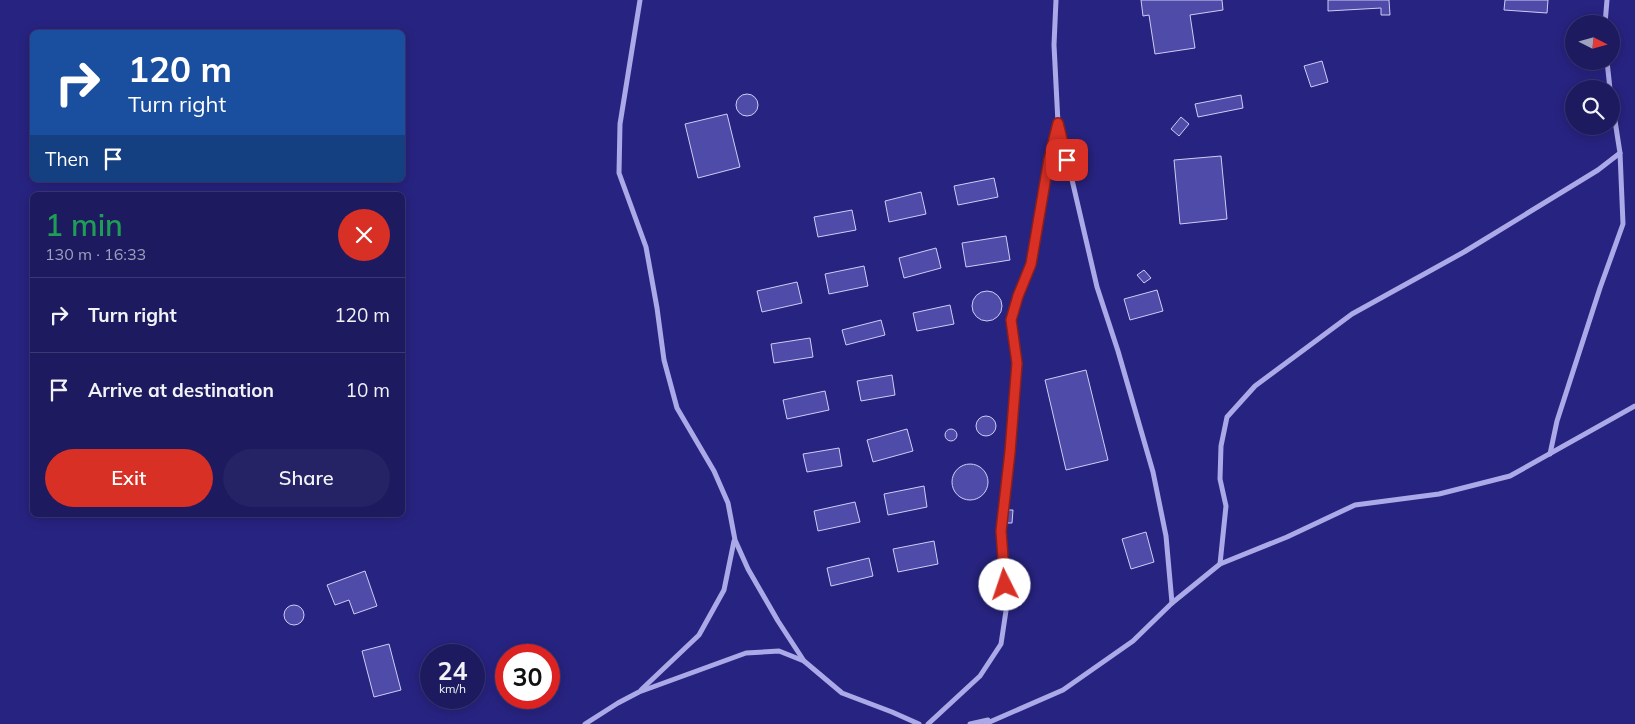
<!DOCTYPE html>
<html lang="en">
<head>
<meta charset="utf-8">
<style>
	body { margin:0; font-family:Mulish,sans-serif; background:#252366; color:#f1f3f6; height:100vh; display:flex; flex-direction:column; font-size:19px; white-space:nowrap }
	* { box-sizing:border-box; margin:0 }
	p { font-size:16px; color:#a0a1bd }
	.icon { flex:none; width:28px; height:28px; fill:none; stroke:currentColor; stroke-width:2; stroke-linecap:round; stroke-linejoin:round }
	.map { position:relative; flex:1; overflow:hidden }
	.sheet { position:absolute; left:30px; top:192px; width:375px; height:325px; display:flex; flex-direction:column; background:#1d1a60; border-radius:8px; box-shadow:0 2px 12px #0003,0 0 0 1px #3b3875 }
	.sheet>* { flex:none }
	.top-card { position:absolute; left:30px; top:30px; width:375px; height:152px; border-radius:8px; box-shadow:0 2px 12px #0003,0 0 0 1px #3b3875; background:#1a4fa0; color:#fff; overflow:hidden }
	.needle { width:32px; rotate:96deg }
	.buttons { position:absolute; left:1565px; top:15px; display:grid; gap:10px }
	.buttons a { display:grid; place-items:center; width:55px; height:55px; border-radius:50%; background:#1d1a60; box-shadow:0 2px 12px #0003,0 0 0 1px #3b3875; font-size:25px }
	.speed { position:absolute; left:420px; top:644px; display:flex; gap:10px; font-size:25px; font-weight:700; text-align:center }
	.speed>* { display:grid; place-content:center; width:65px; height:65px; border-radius:50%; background:#1d1a60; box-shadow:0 2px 12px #0003,0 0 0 1px #3b3875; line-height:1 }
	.speed small { font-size:12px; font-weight:400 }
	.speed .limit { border:8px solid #d22; background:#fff; color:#111 }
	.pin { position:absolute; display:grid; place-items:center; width:42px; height:42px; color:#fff; margin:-21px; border-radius:10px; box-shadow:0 2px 8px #0006 }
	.me { position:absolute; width:55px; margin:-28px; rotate:356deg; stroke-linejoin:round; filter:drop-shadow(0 0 4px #0008) }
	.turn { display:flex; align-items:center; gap:18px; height:105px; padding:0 15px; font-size:22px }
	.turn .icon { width:65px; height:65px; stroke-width:2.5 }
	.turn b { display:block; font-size:35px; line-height:42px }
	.then { display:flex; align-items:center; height:48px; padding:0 15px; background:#0003; gap:10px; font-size:19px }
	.round { display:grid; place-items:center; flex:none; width:52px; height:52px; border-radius:26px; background:#252366 }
	.head { display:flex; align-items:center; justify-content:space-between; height:85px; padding:0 15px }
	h1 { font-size:30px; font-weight:600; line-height:38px; color:#1e9e55 }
	.primary-button { display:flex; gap:10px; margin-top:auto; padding:10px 15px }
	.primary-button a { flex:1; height:58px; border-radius:30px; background:#d93025; color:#fff; font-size:20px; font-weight:600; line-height:58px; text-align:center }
	.primary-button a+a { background:#252366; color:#f1f3f6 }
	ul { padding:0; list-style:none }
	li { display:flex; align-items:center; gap:15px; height:75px; padding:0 15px; border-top:1px solid #3b3875 }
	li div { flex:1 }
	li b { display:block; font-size:19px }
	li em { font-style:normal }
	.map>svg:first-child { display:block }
</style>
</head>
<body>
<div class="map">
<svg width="1635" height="724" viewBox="0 0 1635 724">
	<rect width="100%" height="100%" fill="#272380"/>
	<g fill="#4f4ba9" stroke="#cecdf5">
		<polygon points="1141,0 1222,0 1223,10 1190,15 1195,48 1155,54 1149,15 1143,16"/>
		<polygon points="1328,0 1389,0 1390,15 1381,15 1381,8 1328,11"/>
		<polygon points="1505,0 1548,0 1547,13 1504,10"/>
		<polygon points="1322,61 1328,82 1311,87 1304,66"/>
		<circle cx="747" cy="105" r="11"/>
		<polygon points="1241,95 1243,108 1198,117 1195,104"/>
		<polygon points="1574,104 1574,115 1568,116 1565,106"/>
		<polygon points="727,114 740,167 698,178 685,124"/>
		<polygon points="1181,117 1189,124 1179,136 1171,129"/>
		<polygon points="1221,156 1227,219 1180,224 1174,160"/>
		<polygon points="994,178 998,197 958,205 954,186"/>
		<polygon points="921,192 926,214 889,222 885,201"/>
		<polygon points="852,210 856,230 818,237 814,217"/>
		<polygon points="1006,236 1010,260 966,267 962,243"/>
		<polygon points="936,248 941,268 904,278 899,258"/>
		<polygon points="864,266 868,286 829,294 825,274"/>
		<polygon points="1144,270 1151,278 1144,283 1137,275"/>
		<polygon points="797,282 802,303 762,312 757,291"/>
		<polygon points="1157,290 1163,311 1130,320 1124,299"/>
		<circle cx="987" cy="306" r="15"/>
		<polygon points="950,305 954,324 917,331 913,313"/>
		<polygon points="881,320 885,335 846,345 842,330"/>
		<polygon points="810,338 813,357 774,363 771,344"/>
		<polygon points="1086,370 1108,460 1066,470 1045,380"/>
		<polygon points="892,375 895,395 861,401 857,381"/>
		<polygon points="825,391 829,410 787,419 783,400"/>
		<circle cx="986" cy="426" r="10"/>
		<circle cx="951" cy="435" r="6"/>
		<polygon points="907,429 913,451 873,462 867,440"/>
		<polygon points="839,448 842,466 807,472 803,454"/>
		<circle cx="970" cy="482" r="18"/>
		<polygon points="924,486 927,507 888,515 884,494"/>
		<polygon points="855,502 860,522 818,531 814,511"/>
		<polygon points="1006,510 1013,510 1012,523 1006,523"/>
		<polygon points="1146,532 1154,562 1131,569 1122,539"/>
		<polygon points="934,541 938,564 898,572 893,549"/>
		<polygon points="869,558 873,576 831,586 827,568"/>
		<polygon points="365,571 377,606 354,614 349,600 335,605 327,585"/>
		<polygon points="1015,592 1022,593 1021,605 1014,604"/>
		<circle cx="294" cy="615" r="10"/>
		<polygon points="389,644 401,690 374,697 362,651"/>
	</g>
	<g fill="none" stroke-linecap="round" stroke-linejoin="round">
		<g stroke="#aba9e7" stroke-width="5">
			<polyline points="640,0 620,124 619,173 646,247 657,308 664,360 677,408 714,471 728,503 735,540 748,569 778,621 804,661"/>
			<polyline points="1605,24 1607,0"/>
			<polyline points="1607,61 1610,89"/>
			<polyline points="1059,124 1097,287 1118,351 1153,472 1166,536 1172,603"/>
			<polyline points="1550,454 1557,421 1600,288 1623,224 1620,153"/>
			<polyline points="1220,564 1226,506 1220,479 1221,446 1227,417 1255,386 1352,314 1464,252 1598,170 1620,153 1611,95"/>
			<polyline points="641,690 699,635 724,590 734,541"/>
			<polyline points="585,724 618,703 639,692 746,653 779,651 804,661 842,693 892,712 919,724"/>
			<polyline points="928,724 980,676 1001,644 1007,604 1001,531 1010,452 1017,363 1011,320 1018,296 1031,264 1049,159 1058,123 1054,45 1056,0"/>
			<polyline points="970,724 988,720"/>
			<polyline points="985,724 1063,690 1133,641 1172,603 1220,564 1287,537 1355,505 1439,494 1510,476 1635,406"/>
		</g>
	</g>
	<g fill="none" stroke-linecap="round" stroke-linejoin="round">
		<g stroke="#8d1f18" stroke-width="12">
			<polyline id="route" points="1005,585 1001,531 1010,452 1017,363 1011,320 1018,296 1031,264 1049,159 1058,123 1067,160"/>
		</g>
		<use href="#route" stroke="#d93025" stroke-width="9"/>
	</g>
</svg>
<div class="buttons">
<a><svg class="needle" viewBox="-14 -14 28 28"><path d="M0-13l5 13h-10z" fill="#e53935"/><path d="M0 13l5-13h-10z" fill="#a0a1bd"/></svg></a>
<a><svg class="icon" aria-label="search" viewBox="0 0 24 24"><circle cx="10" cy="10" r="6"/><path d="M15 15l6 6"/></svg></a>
</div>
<div class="speed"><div>24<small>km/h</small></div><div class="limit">30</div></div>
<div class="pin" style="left:1067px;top:160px;background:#d93025"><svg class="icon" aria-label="arrive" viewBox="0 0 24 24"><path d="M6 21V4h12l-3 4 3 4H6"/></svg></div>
<svg class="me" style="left:1005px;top:585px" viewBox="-20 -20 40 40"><circle r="19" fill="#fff"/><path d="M0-13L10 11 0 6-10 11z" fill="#d93025"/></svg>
<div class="top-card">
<div class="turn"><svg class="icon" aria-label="right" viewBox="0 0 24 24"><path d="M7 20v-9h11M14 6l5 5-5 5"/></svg><div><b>120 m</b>Turn right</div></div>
<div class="then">Then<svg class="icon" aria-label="arrive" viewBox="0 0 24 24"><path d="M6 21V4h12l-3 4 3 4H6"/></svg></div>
</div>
<section class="sheet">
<div class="head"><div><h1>1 min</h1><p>130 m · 16:33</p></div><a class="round" style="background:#d93025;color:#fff"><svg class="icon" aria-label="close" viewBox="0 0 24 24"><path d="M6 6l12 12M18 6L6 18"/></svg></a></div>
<ul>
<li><svg class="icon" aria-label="right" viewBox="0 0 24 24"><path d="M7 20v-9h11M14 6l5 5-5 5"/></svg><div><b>Turn right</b></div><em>120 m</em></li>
<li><svg class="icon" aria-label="arrive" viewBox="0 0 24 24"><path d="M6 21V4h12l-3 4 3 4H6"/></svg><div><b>Arrive at destination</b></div><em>10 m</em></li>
</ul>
<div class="primary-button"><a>Exit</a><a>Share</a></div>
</section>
</div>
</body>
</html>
